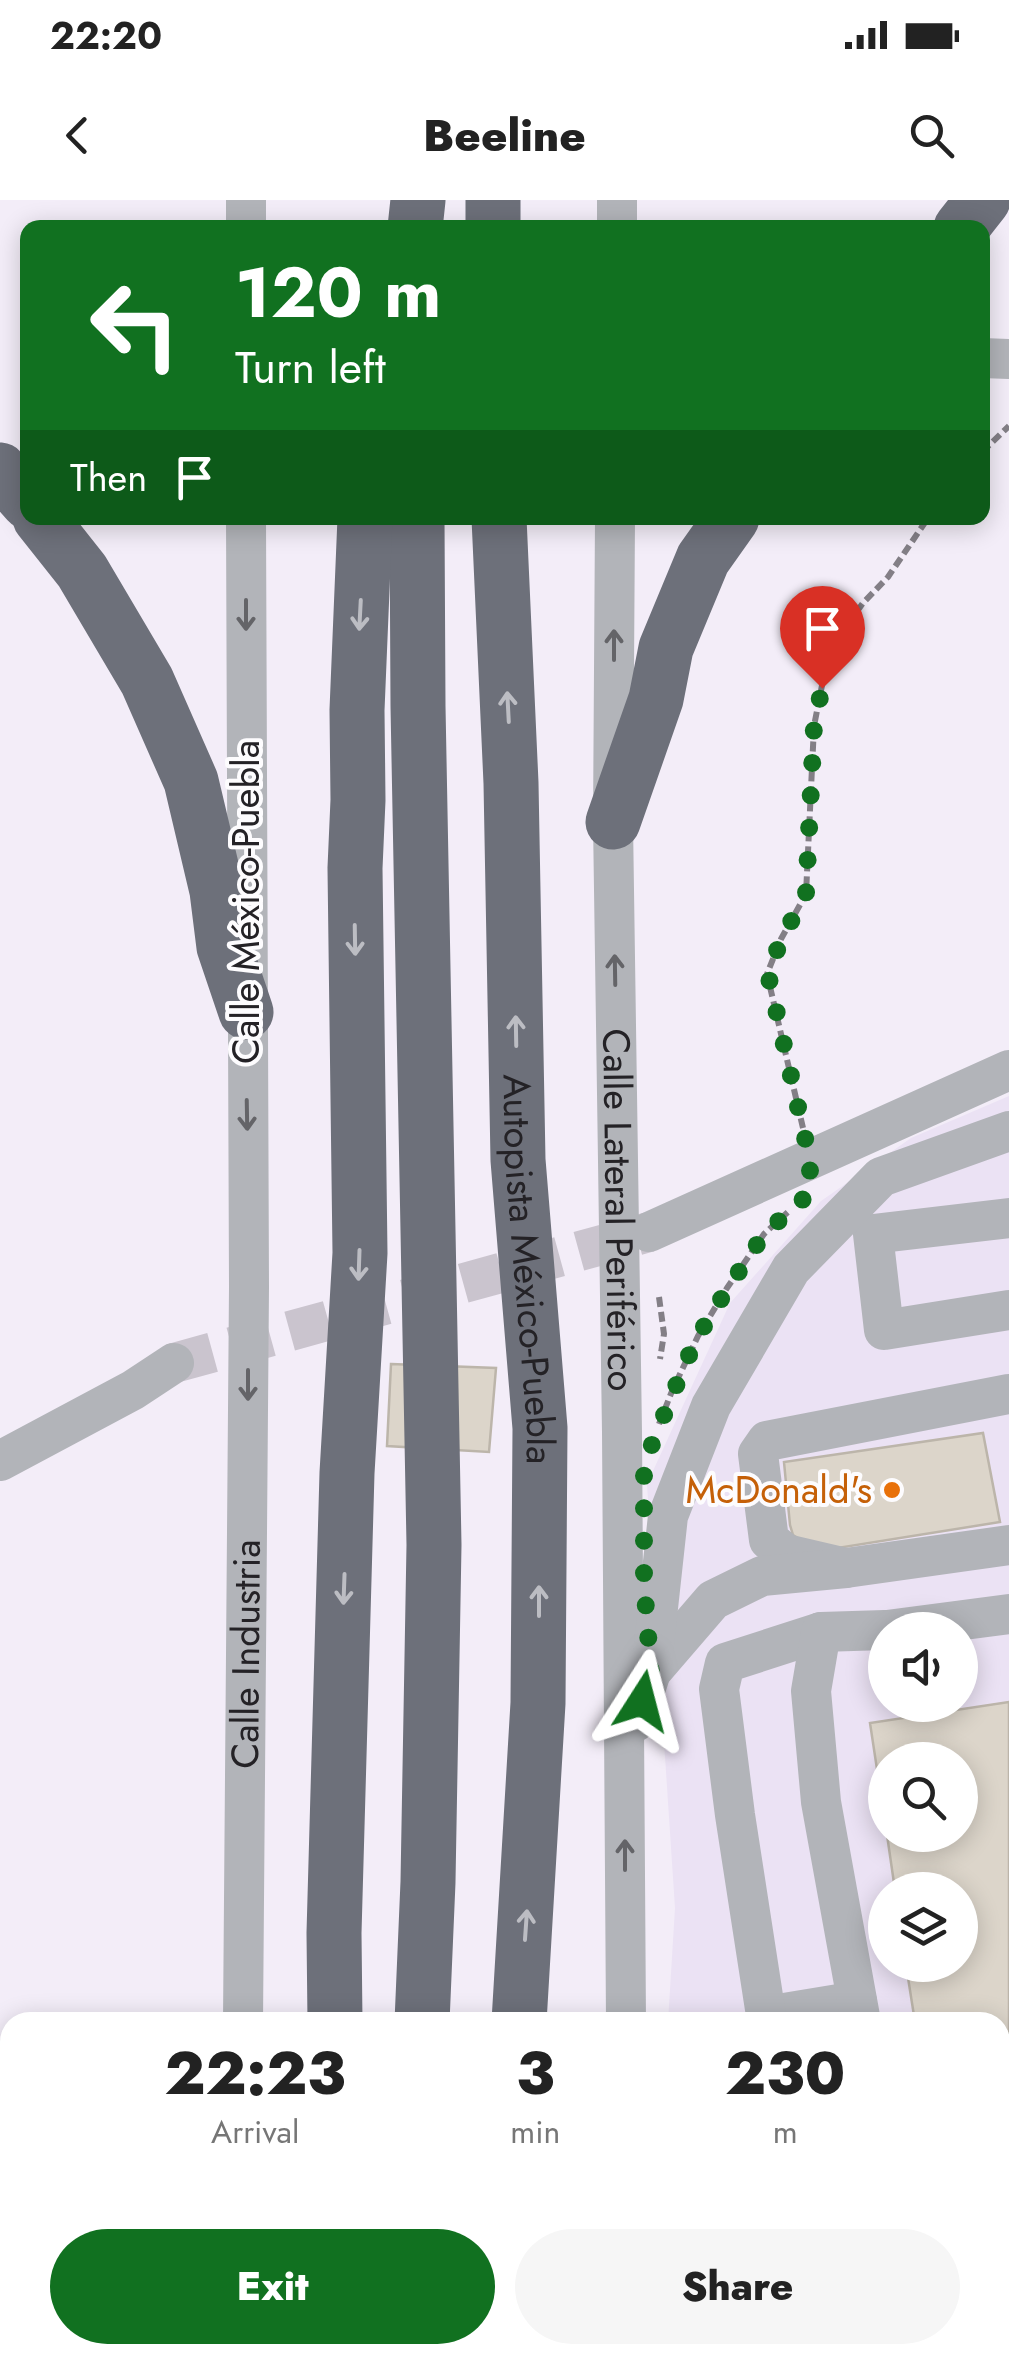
<!DOCTYPE html>
<html lang="en">
<head>
<meta charset="utf-8">
<style>
	body { margin:0; font-family:Jost,sans-serif; background:#f6f6f6; color:#222; height:100vh; display:flex; flex-direction:column; font-size:38px; white-space:nowrap }
	* { box-sizing:border-box; margin:0 }
	p { font-size:32px; color:#767676 }
	.icon { flex:none; width:55px; height:55px; fill:none; stroke:currentColor; stroke-width:2; stroke-linecap:round; stroke-linejoin:round }
	.map { position:relative; flex:1; overflow:hidden }
	.sheet { position:absolute; left:0px; top:1812px; width:1010px; height:352px; display:flex; flex-direction:column; background:#fff; border-radius:30px 30px 0 0; box-shadow:0 5px 25px #0003 }
	.sheet>* { flex:none }
	.hud { position:absolute; left:20px; top:20px; width:970px; height:305px; border-radius:20px; box-shadow:0 5px 25px #0003; background:#117120; color:#fff; overflow:hidden }
	.controls { position:absolute; left:868px; top:1412px; display:grid; gap:20px }
	.controls a { display:grid; place-items:center; width:110px; height:110px; border-radius:50%; background:#fff; box-shadow:0 5px 25px #0003; font-size:50px }
	.pin { position:absolute; display:grid; place-items:center; width:85px; height:85px; color:#fff; margin:-102px -42px; border-radius:50% 50% 50% 0; rotate:-45deg; box-shadow:0 0 10px #0007 }
	.pin .icon { rotate:45deg }
	.me { position:absolute; width:110px; margin:-55px; rotate:9deg; stroke-linejoin:round; filter:drop-shadow(0 0 8px #0008) }
	.turn { display:flex; align-items:center; gap:35px; height:210px; padding:0 50px; font-size:45px }
	.turn .icon { width:130px; height:130px; stroke-width:2.5 }
	.turn b { display:block; font-size:70px; line-height:85px }
	.then { display:flex; align-items:center; height:95px; padding:0 50px; background:#0003; gap:20px; font-size:38px }
	.eta { display:flex; justify-content:space-evenly; align-items:center; height:170px; text-align:center }
	.eta b { font-size:60px; font-weight:800; line-height:70px }
	.cta { display:flex; gap:20px; margin-top:auto; padding:20px 50px }
	.cta a { flex:1; height:115px; border-radius:60px; background:#117120; color:#fff; font-size:40px; font-weight:800; line-height:115px; text-align:center }
	.cta a+a { background:#f6f6f6; color:#222 }
	.status { display:flex; justify-content:space-between; align-items:center; height:70px; padding:0 50px; background:#fff; direction:ltr }
	.status svg { height:28px; fill:currentColor }
	header { display:flex; justify-content:space-between; align-items:center; height:130px; padding:0 50px; background:#fff; font-size:45px; font-weight:800 }
	.map>svg:first-child { display:block }
</style>
</head>
<body>
<div class="status"><b>22:20</b><svg viewBox="0 0 49 12"><path d="M0 12V9h3v3zM5 12V6h3v6zM10 12V3h3v9zM15 12V0h3v12zM26 1h20v11H26zM47 4h2v5h-2z"/></svg></div>
<header><svg class="icon" aria-label="back" viewBox="0 0 24 24"><path d="M15 5l-7 7 7 7"/></svg>Beeline<svg class="icon" aria-label="search" viewBox="0 0 24 24"><circle cx="10" cy="10" r="6"/><path d="M15 15l6 6"/></svg></header>
<div class="map">
<svg width="1009" height="2163" viewBox="0 0 1009 2163">
	<rect width="100%" height="100%" fill="#f3edf8"/>
	<path fill="#ebe2f4" fill-rule="evenodd" d="M1009 896V2163H644L645 2155H1000V1822H668L675 1708 647 1284 730 1103 821 1001 911 938ZM885 1430H960V1505H885ZM885 1560H960V1635H885ZM885 1690H960V1765H885Z"/>
	<g fill="#dcd5ca" stroke="#bcb5aa" stroke-width="2.5">
		<polygon points="391,1164 496,1168 489,1252 387,1246"/>
		<polygon points="983,1233 1000,1322 819,1351 793,1335 790,1325 784,1262"/>
		<polygon points="1009,1502 1009,2160 1003,2163 965,2163 964,2155 1000,2155 1000,1822 915,1822 906,1765 960,1765 960,1690 895,1690 887,1635 960,1635 960,1560 885,1560 885,1622 870,1523"/>
	</g>
	<g fill="none" stroke-linecap="round" stroke-linejoin="round">
		<polyline stroke="#cac4ce" stroke-width="40" stroke-dasharray="40 20" stroke-linecap="butt" points="174,1163 649,1032"/>
		<g stroke="#837f86" stroke-width="6" stroke-dasharray="10 5" stroke-linecap="butt">
			<polyline points="982,252 1009,226"/>
			<polyline points="803,928 767,774 781,739 806,694 814,526 829,450 863,403 888,377 928,318"/>
			<polyline points="659,1097 664,1134 660,1159"/>
			<polyline points="659,1224 672,1191 698,1136 727,1088 764,1034 789,1011"/>
		</g>
		<g stroke="#b2b4b9" stroke-width="40">
			<polyline points="246,0 246,28"/>
			<polyline points="617,28 617,0"/>
			<polyline points="982,158 1009,159"/>
			<path id="s1" d="M615 318 613 622 622 1232 626 1822"/>
			<polyline points="1009,1018 873,1034 884,1130 1009,1110"/>
			<polyline points="649,1032 1009,870"/>
			<polyline points="0,1261 133,1190 174,1163"/>
			<polyline points="846,1368 786,1354 769,1340 758,1254 767,1241 1009,1194"/>
			<polyline points="887,1430 1009,1414"/>
			<polyline points="651,1472 713,1400 762,1376 846,1368 1009,1345"/>
			<polyline points="635,1522 651,1472 668,1316 711,1206 791,1069 881,977 1009,931"/>
			<polyline points="766,1816 857,1801"/>
			<path id="s2" d="M243 1822 249 1087 246 318"/>
			<polyline points="767,1822 735,1615 719,1489 725,1463 821,1432"/>
			<polyline points="861,1822 821,1602 811,1491 821,1432 885,1430"/>
			<polyline points="230,2155 230,2163"/>
			<polyline points="717,2155 724,2163"/>
			<polyline points="833,2155 835,2163"/>
			<polyline points="920,2155 921,2163"/>
			<polyline points="617,2163 618,2155"/>
		</g>
		<g stroke="#6d707a" stroke-width="55">
			<polyline points="415,28 418,0"/>
			<polyline points="493,28 493,0"/>
			<polyline points="961,28 983,0"/>
			<polyline points="0,270 28,302"/>
			<polyline points="40,318 82,371 147,481 191,581 217,691 224,747 246,812"/>
			<polyline points="417,318 418,506 434,1345 428,1682 422,1822"/>
			<path id="s3" d="M499 318 511 583 518 960 540 1228 538 1503 519 1822"/>
			<polyline points="613,622 656,499 666,448 703,359 732,318"/>
			<polyline points="335,1822 334,1733 347,1273 360,1053 355,668 358,600 357,510 365,318"/>
			<polyline points="283,2155 285,2163"/>
			<polyline points="353,2155 353,2163"/>
			<polyline points="425,2155 426,2163"/>
			<polyline points="497,2163 497,2155"/>
			<polyline points="570,2163 571,2155"/>
		</g>
	</g>
	<defs><path id="oneway-shaft" d="M-6 0H5M1.5-3L5.5 0L1.5 3" fill="none" stroke-width="1.6" stroke-linecap="round" stroke-linejoin="round" transform="scale(2.5)"/></defs>
	<g stroke="#646468">
		<use href="#oneway-shaft" transform="translate(246 415) rotate(90)"/>
		<use href="#oneway-shaft" transform="translate(614 445) rotate(-90)"/>
		<use href="#oneway-shaft" transform="translate(615 770) rotate(-91)"/>
		<use href="#oneway-shaft" transform="translate(247 915) rotate(89)"/>
		<use href="#oneway-shaft" transform="translate(248 1185) rotate(90)"/>
		<use href="#oneway-shaft" transform="translate(625 1655) rotate(-90)"/>
	</g>
	<g stroke="#bcbdc3">
		<use href="#oneway-shaft" transform="translate(360 415) rotate(93)"/>
		<use href="#oneway-shaft" transform="translate(508 507) rotate(-93)"/>
		<use href="#oneway-shaft" transform="translate(355 740) rotate(89)"/>
		<use href="#oneway-shaft" transform="translate(516 831) rotate(-91)"/>
		<use href="#oneway-shaft" transform="translate(359 1065) rotate(92)"/>
		<use href="#oneway-shaft" transform="translate(344 1389) rotate(92)"/>
		<use href="#oneway-shaft" transform="translate(539 1401) rotate(-90)"/>
		<use href="#oneway-shaft" transform="translate(526 1725) rotate(-86)"/>
	</g>
	<g fill="none" stroke-linecap="round" stroke-linejoin="round">
		<polyline stroke="#117120" stroke-width="18" stroke-dasharray="0 32.4" points="642,1501 651,1472 644,1383 644,1264 685,1164 698,1136 728,1088 764,1034 810,993 810,960 768,774 781,740 806,694 814,526 822,488"/>
	</g>
	<circle fill="#e8710a" stroke="#fdfcfe" stroke-width="4" cx="892" cy="1290" r="10"/>
	<g text-anchor="middle" stroke-width="8" stroke-linejoin="round" paint-order="stroke">
		<g font-size="38" fill="#242226" stroke="#fdfcfe">
			<text transform="translate(246 702) rotate(-90)" y="13">Calle México-Puebla</text>
			<text dy="13" stroke="none"><textPath href="#s1" startOffset="692">Calle Lateral Periférico</textPath></text>
			<text dy="13" stroke="none"><textPath href="#s3" startOffset="752">Autopista México-Puebla</textPath></text>
			<text dy="13" stroke="none"><textPath href="#s2" startOffset="368">Calle Industria</textPath></text>
		</g>
		<g font-size="38" fill="#c56008" stroke="#fdfcfe" text-anchor="end">
			<text x="872" y="1303">McDonald's</text>
		</g>
	</g>
</svg>
<div class="controls">
<a><svg class="icon" aria-label="sound" viewBox="0 0 24 24"><path d="M4 9h4l5-4v14l-5-4H4zM17 9q2 3 0 6"/></svg></a>
<a><svg class="icon" aria-label="search" viewBox="0 0 24 24"><circle cx="10" cy="10" r="6"/><path d="M15 15l6 6"/></svg></a>
<a><svg class="icon" aria-label="layers" viewBox="0 0 24 24"><path d="M12 4l9 5-9 5-9-5zM3 14l9 5 9-5"/></svg></a>
</div>
<div class="pin" style="left:822px;top:488px;background:#d93025"><svg class="icon" aria-label="arrive" viewBox="0 0 24 24"><path d="M6 21V4h12l-3 4 3 4H6"/></svg></div>
<svg class="me" style="left:642px;top:1501px" viewBox="-20 -20 40 40"><path d="M0-17L14 15 0 8-14 15z" fill="#117120" stroke="#fff" stroke-width="4"/></svg>
<div class="hud">
<div class="turn"><svg class="icon" aria-label="left" viewBox="0 0 24 24"><path d="M17 20v-9H6M10 6l-5 5 5 5"/></svg><div><b>120 m</b>Turn left</div></div>
<div class="then">Then<svg class="icon" aria-label="arrive" viewBox="0 0 24 24"><path d="M6 21V4h12l-3 4 3 4H6"/></svg></div>
</div>
<section class="sheet">
<div class="eta">
<div><b>22:23</b><p>Arrival</p></div>
<div><b>3</b><p>min</p></div>
<div><b>230</b><p>m</p></div>
</div>
<div class="cta"><a>Exit</a><a>Share</a></div>
</section>
</div>
</body>
</html>
